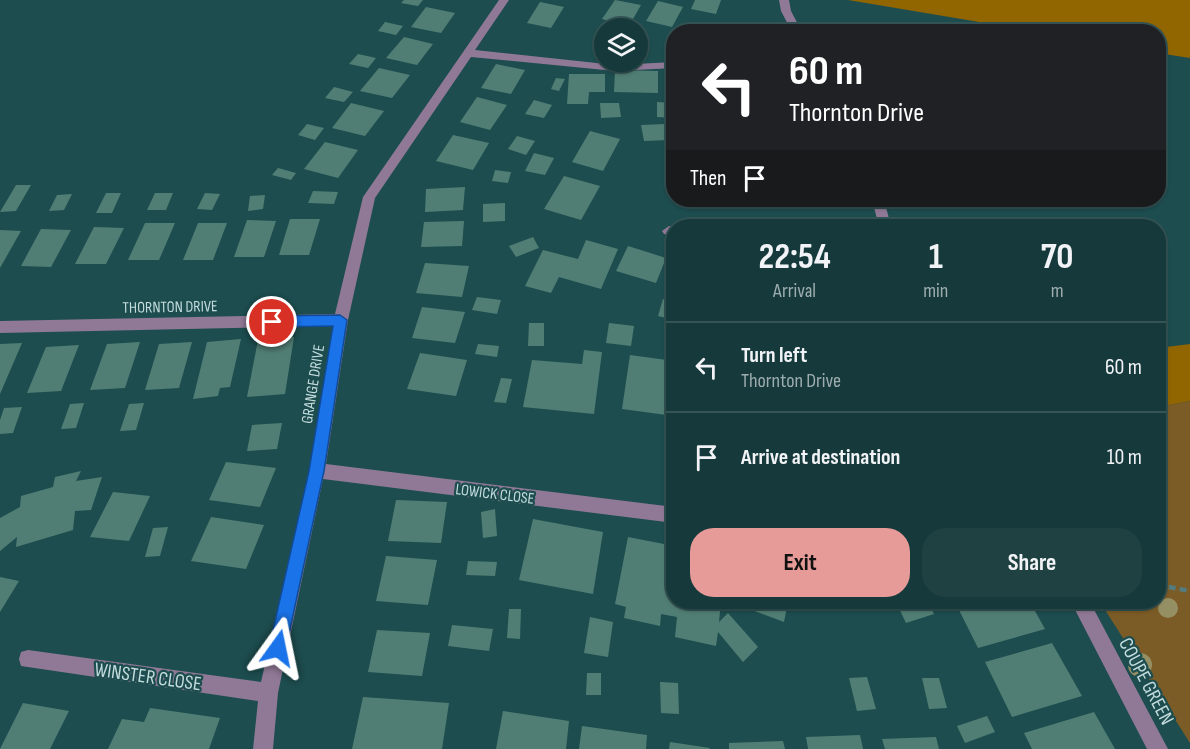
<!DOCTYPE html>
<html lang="en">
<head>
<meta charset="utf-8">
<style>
	body { margin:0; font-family:"Sofia Sans Condensed",sans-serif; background:#1f4142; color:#f1f3f6; height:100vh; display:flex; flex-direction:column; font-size:22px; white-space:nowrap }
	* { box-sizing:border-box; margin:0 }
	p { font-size:20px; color:#9eadaf }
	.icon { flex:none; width:33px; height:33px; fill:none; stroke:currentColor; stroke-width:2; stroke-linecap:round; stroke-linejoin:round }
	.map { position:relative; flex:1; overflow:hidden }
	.side { position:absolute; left:666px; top:219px; width:500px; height:390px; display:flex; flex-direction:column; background:#163a3b; border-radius:24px; box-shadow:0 2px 4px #0004,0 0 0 2px #355455 }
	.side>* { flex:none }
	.hud { position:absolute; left:666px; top:24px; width:500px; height:183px; border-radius:24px; box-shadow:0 2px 4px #0004,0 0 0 2px #355455; background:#202124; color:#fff; overflow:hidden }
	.fabs { position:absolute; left:594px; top:18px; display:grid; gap:12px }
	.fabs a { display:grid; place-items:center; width:54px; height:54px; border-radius:50%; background:#163a3b; box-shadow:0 2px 4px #0004,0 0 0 2px #355455; font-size:30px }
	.pin { position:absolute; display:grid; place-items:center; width:51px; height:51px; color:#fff; margin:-26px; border:3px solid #fff; border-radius:50%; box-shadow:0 2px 6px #0007 }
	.me { position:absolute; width:66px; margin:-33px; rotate:12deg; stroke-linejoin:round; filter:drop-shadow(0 0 4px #0008) }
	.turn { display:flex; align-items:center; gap:21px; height:126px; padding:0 24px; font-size:27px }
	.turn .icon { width:78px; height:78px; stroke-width:2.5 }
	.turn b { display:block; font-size:42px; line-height:51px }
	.then { display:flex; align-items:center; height:57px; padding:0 24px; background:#0003; gap:12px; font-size:22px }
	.eta { display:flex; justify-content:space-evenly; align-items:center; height:102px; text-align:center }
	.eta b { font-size:36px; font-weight:700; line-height:42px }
	.primary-button { display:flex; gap:12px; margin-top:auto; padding:12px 24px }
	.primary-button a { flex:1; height:69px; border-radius:24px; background:#e69b98; color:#111; font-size:24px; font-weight:700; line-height:69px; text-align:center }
	.primary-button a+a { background:#1f4142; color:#f1f3f6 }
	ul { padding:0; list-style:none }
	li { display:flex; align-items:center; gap:18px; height:90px; padding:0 24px; border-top:2px solid #355455 }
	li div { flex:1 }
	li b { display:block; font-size:22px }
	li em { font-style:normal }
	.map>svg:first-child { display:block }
</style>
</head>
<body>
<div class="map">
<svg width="1190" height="749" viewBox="0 0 1190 749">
	<rect width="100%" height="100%" fill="#1d4d4f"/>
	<polygon fill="#7b5c26" points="1190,401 1190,743 1100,602 1158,602 1158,407"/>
	<g fill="#916500">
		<polygon points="848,0 1190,0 1190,58 1158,53 1158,32 1033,31"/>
		<polygon points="1190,344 1190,401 1158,407 1158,348"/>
	</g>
	<g fill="#517e74">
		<polygon points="404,0 423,0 418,6 401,3"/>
		<polygon points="615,0 641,5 629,26 602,19"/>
		<polygon points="695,0 721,0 716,14 691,9"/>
		<polygon points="658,1 683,7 672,27 646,21"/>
		<polygon points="540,2 564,7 551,28 527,23"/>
		<polygon points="426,7 455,13 441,33 411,27"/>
		<polygon points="385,22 403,26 396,35 378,31"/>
		<polygon points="404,37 433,44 417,65 386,58"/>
		<polygon points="358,54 376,58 368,68 349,64"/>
		<polygon points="496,64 525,70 511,94 481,88"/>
		<polygon points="379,68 410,75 392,98 360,91"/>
		<polygon points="667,69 674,69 674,92 670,92"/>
		<polygon points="615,70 658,71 658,93 614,92"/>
		<polygon points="569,74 605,74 605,92 589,92 588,104 567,104"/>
		<polygon points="556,78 565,79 559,91 551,89"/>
		<polygon points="334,87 353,92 344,102 325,98"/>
		<polygon points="477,97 507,105 490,130 460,122"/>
		<polygon points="534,100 552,105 544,118 525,114"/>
		<polygon points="657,102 674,103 674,118 657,117"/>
		<polygon points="351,103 384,111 365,136 332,128"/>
		<polygon points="600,103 619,103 621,117 601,118"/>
		<polygon points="307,124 324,128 315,140 298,135"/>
		<polygon points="665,124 669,140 644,141 641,125"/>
		<polygon points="590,131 620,139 603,171 572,162"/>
		<polygon points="453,135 489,143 473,170 436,161"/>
		<polygon points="517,136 535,141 526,155 508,149"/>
		<polygon points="325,142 358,150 338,178 304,169"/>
		<polygon points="534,153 554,158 545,175 525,171"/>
		<polygon points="278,168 296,173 291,180 272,175"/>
		<polygon points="495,170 511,172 508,183 492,181"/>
		<polygon points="564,176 600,186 581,220 544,209"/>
		<polygon points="16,185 31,185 16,211 0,212"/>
		<polygon points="465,187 463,210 425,212 426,189"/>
		<polygon points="313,191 338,192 334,204 308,203"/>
		<polygon points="106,193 121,193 112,213 96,213"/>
		<polygon points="155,193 173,193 166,210 147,210"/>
		<polygon points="205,193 220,194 212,210 197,209"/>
		<polygon points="72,194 64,210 49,211 57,195"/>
		<polygon points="265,195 263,209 248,211 250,196"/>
		<polygon points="821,200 848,200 850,206 824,207"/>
		<polygon points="505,203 505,221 483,222 483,204"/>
		<polygon points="290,219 320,219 309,255 279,255"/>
		<polygon points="247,220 276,221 264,257 234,257"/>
		<polygon points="464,221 462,246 421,247 424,222"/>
		<polygon points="145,223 175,223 159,260 128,260"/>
		<polygon points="198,223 227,223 213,260 183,260"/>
		<polygon points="94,227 124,228 106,264 75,264"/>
		<polygon points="41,229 71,230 51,267 21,266"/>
		<polygon points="0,230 21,231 0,268"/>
		<polygon points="533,237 539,248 516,257 509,246"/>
		<polygon points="586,240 618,249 601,289 559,277 551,293 525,286 543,250 578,259"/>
		<polygon points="628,246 666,258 656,283 616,271"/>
		<polygon points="425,263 469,266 462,297 416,293"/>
		<polygon points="477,297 501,300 497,314 472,310"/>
		<polygon points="663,299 674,301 671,319 658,316"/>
		<polygon points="422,307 465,312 455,343 412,338"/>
		<polygon points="529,323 544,323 544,346 528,346"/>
		<polygon points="609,323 634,326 631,346 606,343"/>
		<polygon points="294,337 285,394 247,397 258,340"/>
		<polygon points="241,339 230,387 220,388 218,396 193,399 207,342"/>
		<polygon points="140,342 125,388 90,390 107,344"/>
		<polygon points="192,342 179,388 145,390 159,344"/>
		<polygon points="22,343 0,394 0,344"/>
		<polygon points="478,344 499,346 497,357 475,354"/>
		<polygon points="79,345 61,391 27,393 46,347"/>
		<polygon points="584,350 602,352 594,414 523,407 532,360 582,364"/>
		<polygon points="420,353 467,360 456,396 407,389"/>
		<polygon points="630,355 674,361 674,416 622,409"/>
		<polygon points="501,378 512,379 506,403 494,402"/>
		<polygon points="84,403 76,428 61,429 70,404"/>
		<polygon points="144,403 136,430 120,431 129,404"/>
		<polygon points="22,407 13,433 0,434 0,420 4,408"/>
		<polygon points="282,423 277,449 247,451 252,425"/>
		<polygon points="226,462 276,468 260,507 209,500"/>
		<polygon points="81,471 76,481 102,477 91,510 75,511 73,530 16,547 17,537 0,551 0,518 20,507 21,496 53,487 55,477"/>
		<polygon points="113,492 150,496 129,541 90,537"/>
		<polygon points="396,500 447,502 441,543 388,541"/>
		<polygon points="495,509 497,536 483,538 481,512"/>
		<polygon points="211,517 264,525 246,569 191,561"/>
		<polygon points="533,519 603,532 593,594 519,580"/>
		<polygon points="168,527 160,556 145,557 153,528"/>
		<polygon points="628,537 674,546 674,602 721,602 719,622 728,613 758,647 743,662 718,632 716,646 675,637 677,617 661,614 660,626 624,618 626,607 615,604"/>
		<polygon points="386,556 437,560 428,605 376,601"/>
		<polygon points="468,561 497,562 495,576 466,575"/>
		<polygon points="0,577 19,581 0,612"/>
		<polygon points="730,602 788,602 784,622"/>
		<polygon points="896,602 937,602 929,604 934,614 906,623"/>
		<polygon points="955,602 1030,602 1045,629 978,648"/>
		<polygon points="509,609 521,609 520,639 507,638"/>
		<polygon points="590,617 613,622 608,657 584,653"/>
		<polygon points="452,625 493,629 489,651 448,646"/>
		<polygon points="377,630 430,633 422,676 368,672"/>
		<polygon points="1052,643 1082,696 1012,717 985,662"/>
		<polygon points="587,673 601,673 601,695 586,695"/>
		<polygon points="867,677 876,709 857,711 849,678"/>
		<polygon points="922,678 939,678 947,708 929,709"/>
		<polygon points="660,682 678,683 679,714 661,713"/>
		<polygon points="363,697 449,703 442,749 352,749"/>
		<polygon points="23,703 69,711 50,749 0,749"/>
		<polygon points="150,708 220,718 209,749 108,749 122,719 144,722"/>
		<polygon points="503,711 569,721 566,749 496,749"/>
		<polygon points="1094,712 1115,749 1032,749 1024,733"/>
		<polygon points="987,716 995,732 965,743 957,726"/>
		<polygon points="582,726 647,735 646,749 579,749"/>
		<polygon points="860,735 863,749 808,749 806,737"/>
		<polygon points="936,737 939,749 885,749 882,739"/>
		<polygon points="783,741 785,749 729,749 729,743"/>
		<polygon points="670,742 710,748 709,749 669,749"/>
	</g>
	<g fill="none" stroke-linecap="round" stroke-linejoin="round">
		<polyline stroke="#547c7e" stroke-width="4.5" stroke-dasharray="7 4" stroke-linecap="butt" points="1158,585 1190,591"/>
		<g fill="#907996" fill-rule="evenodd">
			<polygon points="499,0 509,0 475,50 615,65 674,62 674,68 615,71 471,57 375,198 348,320 326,464 674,507 674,523 323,479 278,693 273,749 253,749 258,701 21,666 19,659 21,652 28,650 261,682 309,471 333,326 0,333 0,321 335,314 363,197"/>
			<polygon points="779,0 789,0 791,11 802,32 792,32 781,11"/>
			<polygon points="872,200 884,200 891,226 879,226"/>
			<polygon points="669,226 675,226 674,226 674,236 664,234 662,231"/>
			<polygon points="1071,602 1090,602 1168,749 1147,749"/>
		</g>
	</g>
	<g fill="#959064">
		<circle cx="1168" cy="608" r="10"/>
		<circle cx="1140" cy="665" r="12"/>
	</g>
	<polygon fill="#1a73e8" stroke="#114b97" stroke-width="1.5" points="340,315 347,320 324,471 286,648 283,654 278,657 272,654 269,648 309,471 333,326 272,327 266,322 272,316"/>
	<g text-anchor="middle" stroke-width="4.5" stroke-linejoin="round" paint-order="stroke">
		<g font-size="16" fill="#c4dcdd" stroke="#1d4d4f">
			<text transform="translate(170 306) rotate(-1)" y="6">THORNTON DRIVE</text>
			<text transform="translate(312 384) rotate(-81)" y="6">GRANGE DRIVE</text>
			<text transform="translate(495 493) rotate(7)" y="6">LOWICK CLOSE</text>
		</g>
		<g font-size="20" fill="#c4dcdd" stroke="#1d4d4f">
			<text transform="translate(148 676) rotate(8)" y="7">WINSTER CLOSE</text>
			<text transform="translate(1147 681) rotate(62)" y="7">COUPE GREEN</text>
		</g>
	</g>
</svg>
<div class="fabs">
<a><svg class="icon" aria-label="layers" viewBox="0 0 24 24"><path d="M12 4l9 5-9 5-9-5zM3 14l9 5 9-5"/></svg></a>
</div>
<div class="pin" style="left:272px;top:322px;background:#d93025"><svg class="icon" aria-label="arrive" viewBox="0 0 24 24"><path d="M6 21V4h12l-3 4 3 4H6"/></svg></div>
<svg class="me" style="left:278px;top:648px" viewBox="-20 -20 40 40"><path d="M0-17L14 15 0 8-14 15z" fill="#1a73e8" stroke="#fff" stroke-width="4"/></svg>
<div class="hud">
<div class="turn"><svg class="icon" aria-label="left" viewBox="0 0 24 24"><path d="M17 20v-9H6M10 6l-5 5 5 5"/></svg><div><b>60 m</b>Thornton Drive</div></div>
<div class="then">Then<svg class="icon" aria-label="arrive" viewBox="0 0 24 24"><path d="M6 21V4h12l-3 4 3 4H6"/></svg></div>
</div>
<section class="side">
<div class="eta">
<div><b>22:54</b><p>Arrival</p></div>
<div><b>1</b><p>min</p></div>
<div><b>70</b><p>m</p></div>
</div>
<ul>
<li><svg class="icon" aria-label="left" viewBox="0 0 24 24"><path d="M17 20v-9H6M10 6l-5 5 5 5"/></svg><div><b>Turn left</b><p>Thornton Drive</p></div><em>60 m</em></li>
<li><svg class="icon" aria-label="arrive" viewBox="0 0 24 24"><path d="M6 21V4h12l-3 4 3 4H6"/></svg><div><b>Arrive at destination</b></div><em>10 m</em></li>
</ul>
<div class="primary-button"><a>Exit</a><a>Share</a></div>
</section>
</div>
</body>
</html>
